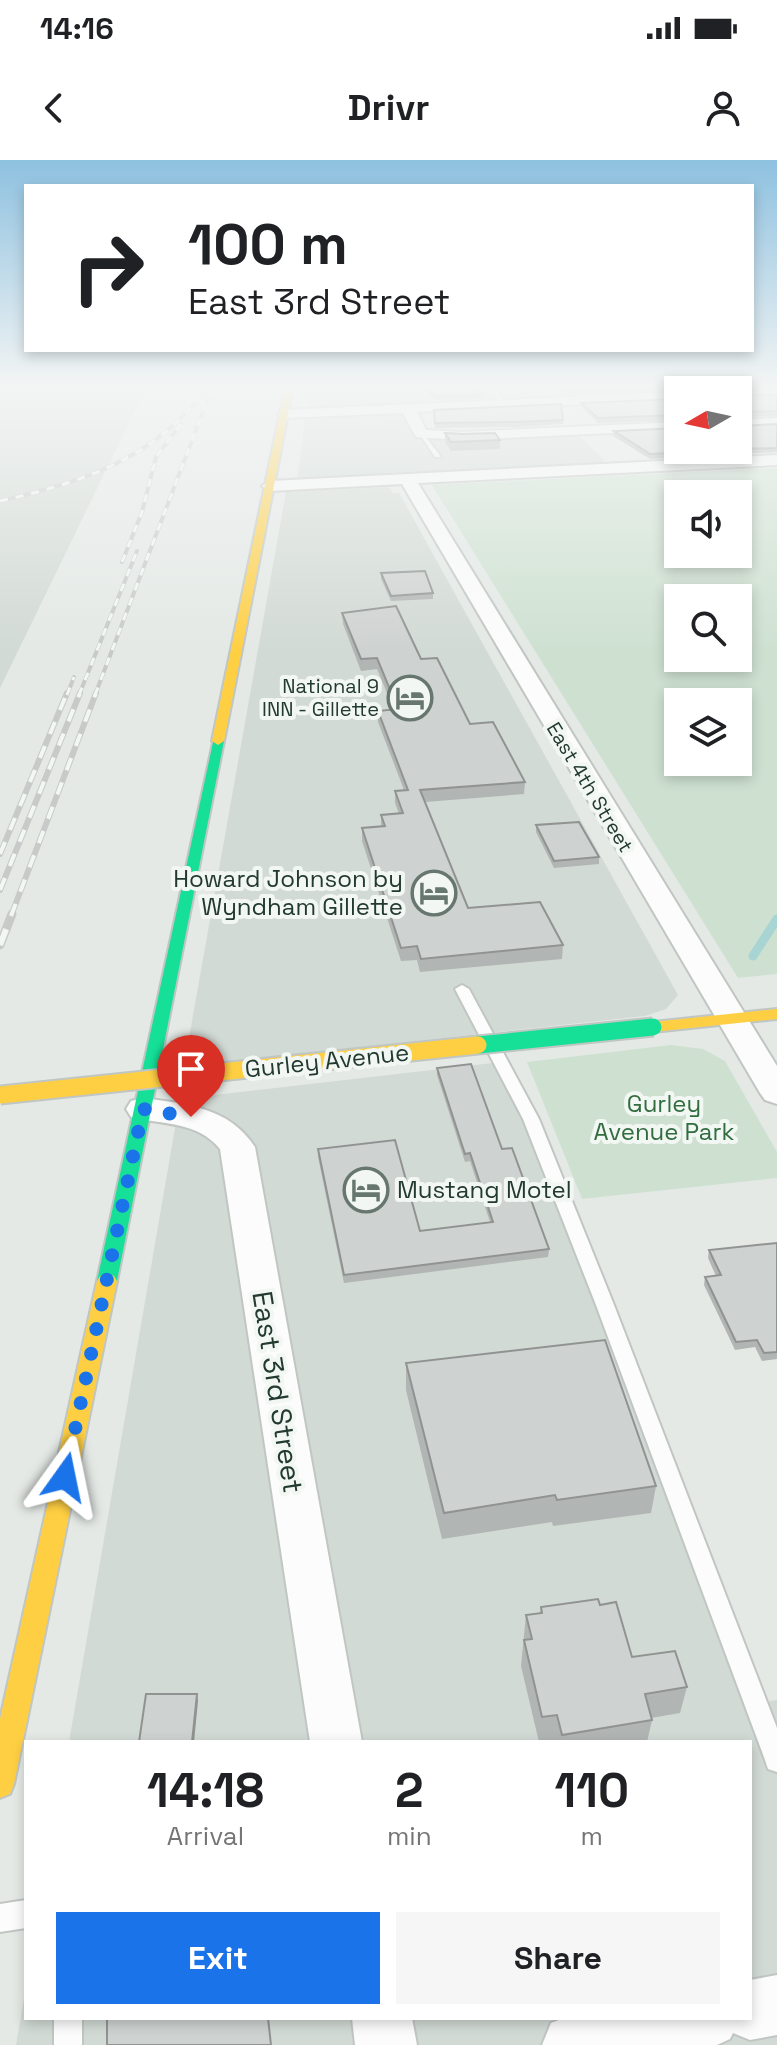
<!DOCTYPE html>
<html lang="en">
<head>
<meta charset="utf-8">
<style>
	body { margin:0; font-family:"Space Grotesk",sans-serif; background:#f6f6f6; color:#202124; height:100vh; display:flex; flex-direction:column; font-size:30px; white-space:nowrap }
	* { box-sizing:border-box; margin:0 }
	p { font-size:26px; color:#757577 }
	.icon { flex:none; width:44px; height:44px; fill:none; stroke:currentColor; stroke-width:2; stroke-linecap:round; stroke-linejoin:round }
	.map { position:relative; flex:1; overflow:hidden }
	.details { position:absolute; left:24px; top:1580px; width:728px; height:280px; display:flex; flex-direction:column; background:#fff; border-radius:0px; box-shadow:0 4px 12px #0003 }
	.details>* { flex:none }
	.guide { position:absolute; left:24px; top:24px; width:730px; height:168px; border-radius:0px; box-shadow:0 4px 12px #0003; background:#fff; color:#202124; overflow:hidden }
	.needle { width:52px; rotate:261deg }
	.buttons { position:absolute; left:664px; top:216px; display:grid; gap:16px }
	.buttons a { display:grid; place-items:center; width:88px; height:88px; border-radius:0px; background:#fff; box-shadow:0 4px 12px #0003; font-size:40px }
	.pin { position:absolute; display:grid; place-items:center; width:68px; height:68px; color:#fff; margin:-82px -34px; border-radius:50% 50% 50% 0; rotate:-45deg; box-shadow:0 0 8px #0007 }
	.pin .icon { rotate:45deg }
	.me { position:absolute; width:88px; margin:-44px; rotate:12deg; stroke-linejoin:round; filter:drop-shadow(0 0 6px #0008) }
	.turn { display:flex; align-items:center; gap:28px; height:168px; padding:0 32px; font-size:36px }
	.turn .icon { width:104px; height:104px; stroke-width:2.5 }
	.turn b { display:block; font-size:56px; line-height:68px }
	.eta { display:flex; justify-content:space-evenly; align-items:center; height:136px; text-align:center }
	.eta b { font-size:48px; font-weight:700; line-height:56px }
	.button { display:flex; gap:16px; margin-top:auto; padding:16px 32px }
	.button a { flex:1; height:92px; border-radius:0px; background:#1a73e8; color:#fff; font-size:32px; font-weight:700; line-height:92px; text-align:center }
	.button a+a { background:#f6f6f6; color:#202124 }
	.status { display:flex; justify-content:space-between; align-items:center; height:56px; padding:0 40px; background:#fff; direction:ltr }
	.status svg { height:22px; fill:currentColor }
	header { display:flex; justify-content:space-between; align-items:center; height:104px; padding:0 32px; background:#fff; font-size:36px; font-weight:700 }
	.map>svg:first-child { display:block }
</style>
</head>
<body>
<div class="status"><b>14:16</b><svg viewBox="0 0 49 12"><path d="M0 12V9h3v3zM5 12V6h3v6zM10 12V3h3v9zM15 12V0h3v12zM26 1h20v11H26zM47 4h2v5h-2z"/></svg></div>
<header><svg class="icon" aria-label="back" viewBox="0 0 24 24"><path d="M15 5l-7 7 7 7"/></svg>Drivr<svg class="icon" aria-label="person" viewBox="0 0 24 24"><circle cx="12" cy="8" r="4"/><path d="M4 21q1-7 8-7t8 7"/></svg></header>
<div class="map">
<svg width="777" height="1885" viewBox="0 0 777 1885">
	<rect width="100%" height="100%" fill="#e4e9e6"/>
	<g fill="#d2dad5">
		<polygon points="0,228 146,228 0,528"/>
		<polygon points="309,228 533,228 543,238 412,246 434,279 578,274 605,301 601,305 297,321"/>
		<polygon points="389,327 393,333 399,333 678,835 666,849 645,856 184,906 286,332"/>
		<polygon points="510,901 756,1543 777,1540 777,1885 16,1885 26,1827 26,1858 750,1858 750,1582 69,1582 180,939"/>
	</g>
	<g fill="#cee1d1" fill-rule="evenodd">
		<path d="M777 308V814L738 818 432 325ZM678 334H738V394H678ZM678 438H738V498H678ZM678 542H738V602H678Z"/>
		<polygon points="671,885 703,889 725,901 777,992 777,1018 582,1039 527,902"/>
	</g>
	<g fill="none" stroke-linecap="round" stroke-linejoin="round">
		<polyline stroke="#a8d4d3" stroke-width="9" points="753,796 777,759"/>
		<g stroke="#c1c6c3" stroke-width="4">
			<g id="lane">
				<polygon points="490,228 496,228 502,240 498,240"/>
				<polygon points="419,273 423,273 441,297 435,297"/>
				<polygon points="462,825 469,829 539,959 614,1145 777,1568 777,1612 768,1609 765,1600 596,1145 523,959 455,829"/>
				<polygon points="26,1740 26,1768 0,1772 0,1744"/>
				<rect x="54" y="1858" width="28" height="27"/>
			</g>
		</g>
		<g stroke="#c1c6c3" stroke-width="4">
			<g id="street">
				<polygon points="777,228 777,236 738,238 738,230"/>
				<polygon points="678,232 678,240 417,252 426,270 462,272 678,262 678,270 462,280 416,277 403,253 285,258 278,254 285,250"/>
				<polygon points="777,258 777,266 738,268 738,260"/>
				<polygon points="777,295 777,305 418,323 777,906 777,944 765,940 760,933 402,324 270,331 262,326 270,321"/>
				<path d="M143 938C186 944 229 947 255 987L362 1582H310L220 989C197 961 163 965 131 957L126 949 131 941Z"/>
				<polygon points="777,1815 777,1875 750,1880 733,1873 730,1879 717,1885 542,1885 551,1863 564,1858 750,1858 750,1820"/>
				<polygon points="352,1858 412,1858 417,1885 355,1885"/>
			</g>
		</g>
		<g stroke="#c0c6c3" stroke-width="4">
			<polygon id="fast" points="214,578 224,581 117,1121 114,1126 100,1126 97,1121"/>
		</g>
		<g stroke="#c0c6c3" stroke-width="4">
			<g id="slow">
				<polygon points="285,228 293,228 224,581 218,585 212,581"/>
				<polygon points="777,849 777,859 653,872 645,867 653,862"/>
				<polygon points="107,1113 114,1116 117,1121 14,1624 10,1634 0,1638 0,1559 97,1121 100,1116"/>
			</g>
		</g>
		<use href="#lane" fill="#fbfcfb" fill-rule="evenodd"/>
		<use href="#street" fill="#fbfcfb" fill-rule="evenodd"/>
		<use href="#fast" fill="#16e098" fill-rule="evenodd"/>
		<use href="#slow" fill="#ffcf43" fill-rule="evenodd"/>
		<g stroke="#c7cac9" stroke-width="4">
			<g id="rail-far2">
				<path d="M0 341C79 323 149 301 201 236"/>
				<polyline points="122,402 142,352 156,297 181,264"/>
				<polyline points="67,535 74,517"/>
				<polyline points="79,535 137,391"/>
				<polyline points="95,535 212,228"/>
			</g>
		</g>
		<g stroke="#c7cac9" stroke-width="6">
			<g id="rail-far1">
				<polyline points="0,694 67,533"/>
				<polyline points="0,730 80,533"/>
				<polyline points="11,756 96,533"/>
			</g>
		</g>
		<g stroke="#c7cac9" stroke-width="9">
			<polyline id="rail" points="0,785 12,754"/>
		</g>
		<use href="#rail-far2" stroke="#f2f7f4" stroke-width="3" stroke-dasharray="8" stroke-linecap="butt"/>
		<use href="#rail-far1" stroke="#f2f7f4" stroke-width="4" stroke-dasharray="13" stroke-linecap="butt"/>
		<use href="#rail" stroke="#f2f7f4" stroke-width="6" stroke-dasharray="17" stroke-linecap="butt"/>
		<g stroke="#c0c6c3" stroke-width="21" stroke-linecap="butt">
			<polyline id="fast-bridge" points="478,885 653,867"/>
		</g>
		<g stroke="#c0c6c3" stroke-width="21" stroke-linecap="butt">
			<polyline id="slow-bridge" points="0,935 478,885"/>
		</g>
		<use href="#fast-bridge" stroke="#16e098" stroke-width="17"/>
		<use href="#slow-bridge" stroke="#ffcf43" stroke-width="17"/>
	</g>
	<g fill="#b1b5b3">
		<polygon points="425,228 471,228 483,234 483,238 434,240"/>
		<polygon points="561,228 738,228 565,234 561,230"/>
		<polygon points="777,235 777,256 738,257 738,236"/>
		<polygon points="678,239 678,260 598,263 581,247 581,243"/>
		<polygon points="434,250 563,260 563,264 516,267 435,268"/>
		<polygon points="777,264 777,292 650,299 613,276 614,271"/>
		<polygon points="445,273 462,274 500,280 500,289 451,291 445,282"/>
		<polygon points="381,413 433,433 433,439 391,441 381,419"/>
		<polygon points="342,453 421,499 470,564 525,622 524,634 425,642 468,748 563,785 562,799 420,812 417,800 401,801 362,681 362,668 381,666 381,655 399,654 395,643 395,631 404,630 378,562 378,551 394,550 377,509 361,511 343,464"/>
		<polygon points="536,665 599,697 599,704 554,708 536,672"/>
		<polygon points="437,908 502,989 549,1089 548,1097 344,1123 318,997 318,989 420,1071 490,1062 470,1001 465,1002 437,915"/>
		<polygon points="777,1083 777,1199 762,1201 755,1187 735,1190 704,1125 705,1117 716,1116 708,1098 709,1090"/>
		<polygon points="406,1203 656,1326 651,1353 553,1366 552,1362 442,1379 406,1230"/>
		<polygon points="600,1445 632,1497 687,1527 680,1553 651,1558 652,1560 647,1582 553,1582 553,1581 539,1582 521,1506 526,1455 540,1453 541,1447"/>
	</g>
	<polygon fill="#909392" points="197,1534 198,1541 194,1582 192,1582"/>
	<g fill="#ced2d0" stroke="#909392" stroke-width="2">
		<polygon points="428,228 479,229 483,234 434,236"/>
		<polygon points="564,228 611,228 566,230"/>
		<rect x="680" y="228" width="57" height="2"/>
		<polygon points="777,235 777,251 738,252 738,254 738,236"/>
		<polygon points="678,239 678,255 598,258 581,243"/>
		<polygon points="561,244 563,260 516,262 435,263 434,250"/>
		<polygon points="777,264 777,288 738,289 738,266"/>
		<polygon points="678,268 678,290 726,290 650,294 614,271"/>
		<polygon points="445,273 462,274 495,273 500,280 451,282"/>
		<polygon points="425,411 433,433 391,436 381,413"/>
		<polygon points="396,446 421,499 437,498 470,564 493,562 525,622 420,630 468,748 540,742 563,785 421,799 417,786 401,788 362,668 385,666 381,655 403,653 395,631 408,630 378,551 398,549 377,498 361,499 342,453"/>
		<polygon points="579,662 599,697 554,701 536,665"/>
		<polygon points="471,904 502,989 512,988 549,1089 344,1115 318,989 395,980 420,1071 493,1062 470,993 465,994 437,908"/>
		<polygon points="777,1083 777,1192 764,1193 757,1180 736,1182 705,1117 721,1115 709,1090"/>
		<polygon points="605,1180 656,1326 557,1340 555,1335 444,1353 406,1203"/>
		<polygon points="598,1439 600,1445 616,1442 632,1497 675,1491 687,1527 645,1534 652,1560 562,1575 557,1555 542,1557 524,1480 532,1479 526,1455 542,1453 541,1447"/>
		<polygon points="146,1534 197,1534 192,1582 139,1582"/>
		<polygon points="114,1858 268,1858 271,1885 107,1885 107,1859"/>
	</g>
	<linearGradient id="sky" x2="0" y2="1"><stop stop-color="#8ec1e0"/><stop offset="0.46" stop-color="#f3f5f4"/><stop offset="1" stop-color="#f3f5f4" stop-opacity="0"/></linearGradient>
	<rect width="777" height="492" fill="url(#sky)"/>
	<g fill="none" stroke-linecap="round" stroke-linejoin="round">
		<polyline stroke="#1a73e8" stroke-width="14" stroke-dasharray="0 25.2" points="65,1317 143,949 191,957"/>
	</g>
	<defs>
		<g id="hotel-ring" transform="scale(2.3)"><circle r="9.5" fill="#f2f7f4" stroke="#677770" stroke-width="1.5"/><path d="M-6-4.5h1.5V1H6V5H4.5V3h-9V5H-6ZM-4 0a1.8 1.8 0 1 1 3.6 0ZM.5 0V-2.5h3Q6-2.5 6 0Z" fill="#677770"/></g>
	</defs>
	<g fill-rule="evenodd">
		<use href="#hotel-ring" x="410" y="538"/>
		<use href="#hotel-ring" x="434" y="733"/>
		<use href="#hotel-ring" x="366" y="1030"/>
	</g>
	<g text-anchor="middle" stroke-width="8" stroke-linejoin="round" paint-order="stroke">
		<g font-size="20" fill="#233a30" stroke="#f2f7f4" text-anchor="end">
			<text x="379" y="533">National 9<tspan x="379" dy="23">INN - Gillette</tspan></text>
		</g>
		<g font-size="20" fill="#233a30" stroke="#f2f7f4">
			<text transform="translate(590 627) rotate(59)" y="7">East 4th Street</text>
		</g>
		<g font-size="24" fill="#233a30" stroke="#f2f7f4" text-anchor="end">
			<text x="403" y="727">Howard Johnson by<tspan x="403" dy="28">Wyndham Gillette</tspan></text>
			<text x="397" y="1038" text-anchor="start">Mustang Motel</text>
		</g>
		<g font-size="24" fill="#233a30" stroke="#f2f7f4">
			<text transform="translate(327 901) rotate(-6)" y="8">Gurley Avenue</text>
		</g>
		<g font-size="24" fill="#316d3f" stroke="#f2f7f4">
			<text x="664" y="952">Gurley<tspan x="664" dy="28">Avenue Park</tspan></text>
		</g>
		<g font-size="28" fill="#233a30" stroke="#f2f7f4">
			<text transform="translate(278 1232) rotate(81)" y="10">East 3rd Street</text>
		</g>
	</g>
</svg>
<div class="buttons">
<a><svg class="needle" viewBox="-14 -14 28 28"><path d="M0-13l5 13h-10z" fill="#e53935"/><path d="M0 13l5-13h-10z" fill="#757577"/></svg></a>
<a><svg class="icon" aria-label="sound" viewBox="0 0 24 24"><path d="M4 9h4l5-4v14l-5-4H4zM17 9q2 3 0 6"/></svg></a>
<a><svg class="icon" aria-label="search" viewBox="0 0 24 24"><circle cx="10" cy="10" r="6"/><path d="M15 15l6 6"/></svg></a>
<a><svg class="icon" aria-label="layers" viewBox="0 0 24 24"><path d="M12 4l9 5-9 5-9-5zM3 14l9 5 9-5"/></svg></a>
</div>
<div class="pin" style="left:191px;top:957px;background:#d93025"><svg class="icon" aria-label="arrive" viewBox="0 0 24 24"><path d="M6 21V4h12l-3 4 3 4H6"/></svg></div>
<svg class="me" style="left:65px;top:1317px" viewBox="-20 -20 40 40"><path d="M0-17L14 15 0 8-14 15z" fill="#1a73e8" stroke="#fff" stroke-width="4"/></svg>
<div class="guide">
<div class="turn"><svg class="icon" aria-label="right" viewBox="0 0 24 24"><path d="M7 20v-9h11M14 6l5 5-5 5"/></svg><div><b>100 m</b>East 3rd Street</div></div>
</div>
<section class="details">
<div class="eta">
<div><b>14:18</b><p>Arrival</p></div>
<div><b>2</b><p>min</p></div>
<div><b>110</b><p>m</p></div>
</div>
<div class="button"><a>Exit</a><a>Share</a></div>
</section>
</div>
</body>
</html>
